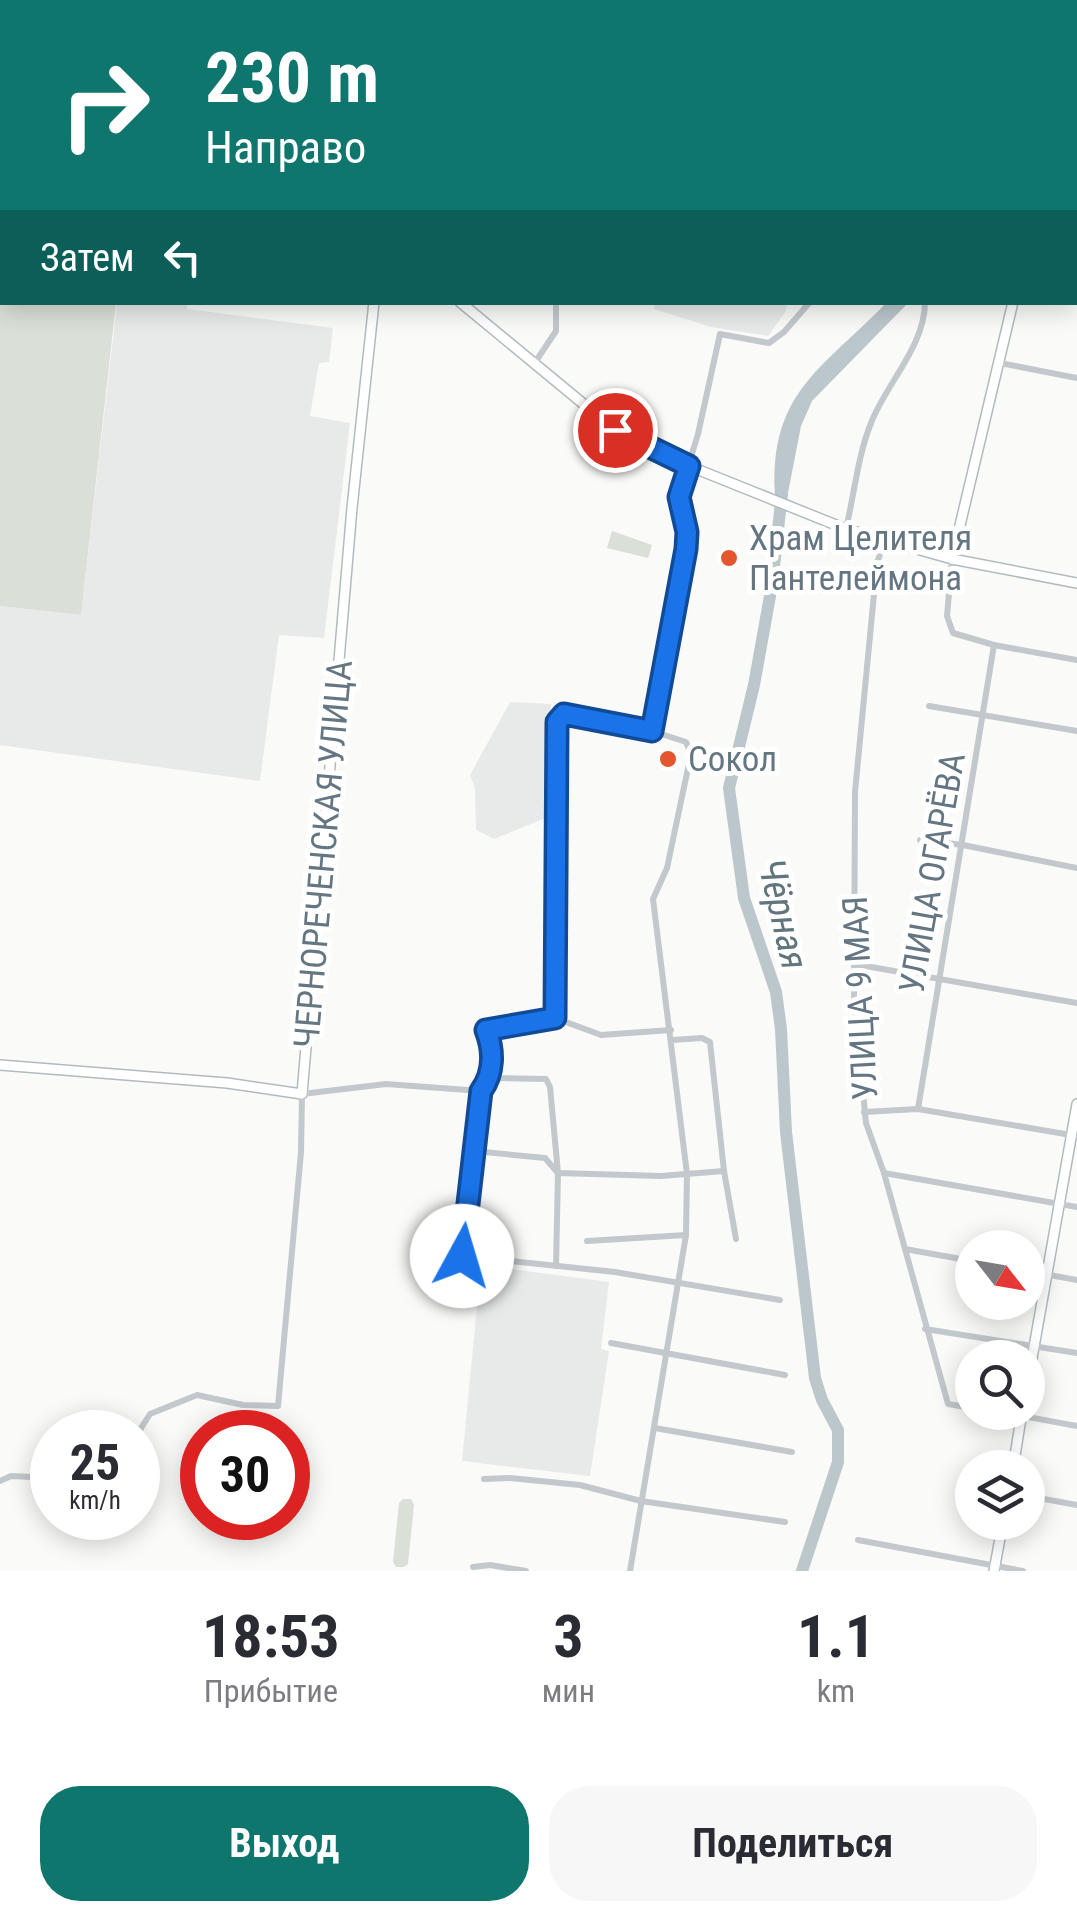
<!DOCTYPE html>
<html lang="ru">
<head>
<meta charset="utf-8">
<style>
	body { margin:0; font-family:"Roboto Condensed",sans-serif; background:#f7f7f7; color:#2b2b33; height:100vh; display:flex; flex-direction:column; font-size:38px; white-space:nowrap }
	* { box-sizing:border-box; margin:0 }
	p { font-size:32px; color:#7c7c81 }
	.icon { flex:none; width:55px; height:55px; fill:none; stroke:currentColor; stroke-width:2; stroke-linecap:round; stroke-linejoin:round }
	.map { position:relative; height:1571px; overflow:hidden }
	.panel { display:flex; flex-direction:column; background:#fff; flex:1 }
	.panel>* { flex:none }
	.banner { position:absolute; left:0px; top:0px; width:1078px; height:305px; box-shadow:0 5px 25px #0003; background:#0f766e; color:#fff; overflow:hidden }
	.needle { width:65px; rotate:121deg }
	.buttons { position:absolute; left:955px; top:1230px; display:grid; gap:20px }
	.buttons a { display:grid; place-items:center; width:90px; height:90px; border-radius:50%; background:#fff; box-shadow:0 5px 25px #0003; font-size:50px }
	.speed { position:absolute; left:30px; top:1410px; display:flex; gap:20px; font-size:50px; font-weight:700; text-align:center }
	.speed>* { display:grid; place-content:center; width:130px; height:130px; border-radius:50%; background:#fff; box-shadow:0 5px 25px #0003; line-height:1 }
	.speed small { font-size:25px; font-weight:400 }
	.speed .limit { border:15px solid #d22; background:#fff; color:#111 }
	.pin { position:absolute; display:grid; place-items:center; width:85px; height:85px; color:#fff; margin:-42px; border:5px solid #fff; border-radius:50%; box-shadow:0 2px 10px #0007 }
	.me { position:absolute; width:110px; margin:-55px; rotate:6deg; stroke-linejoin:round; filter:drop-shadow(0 0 8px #0008) }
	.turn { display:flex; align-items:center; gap:35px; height:210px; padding:0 40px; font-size:45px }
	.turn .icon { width:130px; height:130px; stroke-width:2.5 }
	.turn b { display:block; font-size:70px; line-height:85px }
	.then { display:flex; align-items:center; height:95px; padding:0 40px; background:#0003; gap:20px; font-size:38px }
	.eta { display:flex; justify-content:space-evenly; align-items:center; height:170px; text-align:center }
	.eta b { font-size:60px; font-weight:700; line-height:70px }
	.action { display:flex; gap:20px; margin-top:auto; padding:20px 40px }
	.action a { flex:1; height:115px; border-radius:40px; background:#0f766e; color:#fff; font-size:40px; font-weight:700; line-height:115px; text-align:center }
	.action a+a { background:#f7f7f7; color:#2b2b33 }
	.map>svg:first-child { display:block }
</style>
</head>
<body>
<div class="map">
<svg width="1077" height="1571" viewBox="0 0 1077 1571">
	<rect width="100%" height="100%" fill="#fafaf8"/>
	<g fill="#e8e9e9">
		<polygon points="117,303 187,303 187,309 333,328 329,362 319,363 310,416 350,423 324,638 279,635 260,781 0,745 0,606 81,615"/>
		<polygon points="655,303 787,303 786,311 768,336 711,327 654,309"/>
		<polygon points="510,702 551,704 548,817 494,839 476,830 475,789 470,775"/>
		<polygon points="481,1265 609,1282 601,1349 609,1351 590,1476 462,1461"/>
	</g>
	<g fill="#dadfd7">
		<polygon points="0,208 2,302 116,303 81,615 0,606"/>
		<polygon points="612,531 652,545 648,558 607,548"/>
		<polygon points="403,1499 411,1499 414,1505 408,1564 404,1567 396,1567 393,1562 399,1503"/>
	</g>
	<path fill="#bbc7cb" d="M886 303H908L812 401 801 426 787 498 775 494C769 391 825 367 886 303Z"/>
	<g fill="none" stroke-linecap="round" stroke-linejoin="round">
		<polyline stroke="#bbc7cb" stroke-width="12" points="782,493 772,585 754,685 729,788 744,898 776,992 781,1029 786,1132 815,1378 822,1400 838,1430 838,1462 802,1571"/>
		<g stroke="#b3babf" stroke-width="12">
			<g id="secondary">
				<polyline points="1073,2 1074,0"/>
				<polyline points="0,132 2,132"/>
				<polyline points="460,302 615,430 689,466 846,529 952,559 1077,583"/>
				<polyline points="952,559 1013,302"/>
				<polyline points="0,1065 227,1083 302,1094 352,508 374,302"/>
				<polyline points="1028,1381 1077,1104"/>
				<polyline points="1013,1468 1022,1412"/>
				<polyline points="994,1571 1003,1522"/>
			</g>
		</g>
		<g stroke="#c3c8cc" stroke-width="6">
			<polyline points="923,0 923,2"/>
			<polyline points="985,0 985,2"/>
			<polyline points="294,2 294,0"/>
			<polyline points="397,2 398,0"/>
			<polyline points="571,2 571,0"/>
			<polyline points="725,2 725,0"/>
			<polyline points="1075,54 1077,54"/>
			<polyline points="1075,147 1077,148"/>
			<polyline points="1000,363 1077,378"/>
			<polyline points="534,364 556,331 556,302"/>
			<path d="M846 529C854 495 858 455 871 423 886 384 925 346 925 302"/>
			<polyline points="885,540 877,563 855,792 854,1001 866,1123 884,1173 948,1404 972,1408"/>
			<polyline points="952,559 947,616 953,633 994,645 1077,660"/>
			<polyline points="929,706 1077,731"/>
			<polyline points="920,840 963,845 1077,868"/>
			<polyline points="854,964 1077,1003"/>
			<polyline points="555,1018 557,722 564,714 652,731"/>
			<polyline points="672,1040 702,1038 710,1042 724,1171 736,1239"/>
			<polyline points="490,1078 546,1079 550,1087 558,1173 556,1266"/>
			<path d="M481 1090C494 1073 494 1050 486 1030L555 1018 601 1035 671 1030"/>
			<polyline points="918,1109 994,645"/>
			<polyline points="864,1112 918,1109 1077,1136"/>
			<polyline points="473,1151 545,1158 558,1173 661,1176 724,1171"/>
			<polyline points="884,1173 1077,1207"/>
			<polyline points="587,1241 686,1235"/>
			<polyline points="905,1249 972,1261"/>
			<polyline points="1028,1271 1077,1280"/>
			<polyline points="925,1329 1077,1353"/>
			<polyline points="611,1343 785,1375"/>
			<polyline points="1001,1412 1077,1426"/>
			<polyline points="655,1428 792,1452"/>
			<polyline points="138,1433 150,1414 197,1395 243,1405 278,1406 301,1152 302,1094 386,1084 481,1091 462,1256 615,1272 780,1300"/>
			<polyline points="484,1479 510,1478 580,1485 641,1501 785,1522"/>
			<polyline points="0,1481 11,1476 52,1478"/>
			<polyline points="1028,1496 1077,1505"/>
			<polyline points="858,1540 1023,1571"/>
			<polyline points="473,1567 490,1565 526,1571"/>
			<polyline points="630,1571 686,1235 687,1174 653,899 667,868 691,754 686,742 652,731 686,549 687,532 679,497 698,434 720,334 769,343 784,332 810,302"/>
		</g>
		<use href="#secondary" stroke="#fff" stroke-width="9"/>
	</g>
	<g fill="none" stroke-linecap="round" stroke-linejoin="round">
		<g stroke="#114b97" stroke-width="25">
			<path id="route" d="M462 1256 481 1091C494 1073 494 1051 486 1030L555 1018 557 722 564 714 652 731 686 549 687 532 679 497 689 466 615 430"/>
		</g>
		<use href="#route" stroke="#1a73e8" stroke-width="18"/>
	</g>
	<g fill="#e4572e" stroke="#fff" stroke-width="4">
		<circle cx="729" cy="558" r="10"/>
		<circle cx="668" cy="759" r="10"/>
	</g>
	<g text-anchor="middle" stroke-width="10" stroke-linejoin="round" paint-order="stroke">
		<g font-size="35" fill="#657683" stroke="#fff" text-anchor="start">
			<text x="749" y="550">Храм Целителя<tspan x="749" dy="40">Пантелеймона</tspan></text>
			<text x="688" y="771">Сокол</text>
		</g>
		<g font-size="35" fill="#657683" stroke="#fff">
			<text transform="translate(323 854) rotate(-85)" y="12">ЧЕРНОРЕЧЕНСКАЯ УЛИЦА</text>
			<text transform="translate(932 873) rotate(-80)" y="12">УЛИЦА ОГАРЁВА</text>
			<text transform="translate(860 998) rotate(-93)" y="12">УЛИЦА 9 МАЯ</text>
		</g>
		<g font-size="38" font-style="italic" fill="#60757c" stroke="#fff">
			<text transform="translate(783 914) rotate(77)" y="13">Чёрная</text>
		</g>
	</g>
</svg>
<div class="buttons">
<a><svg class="needle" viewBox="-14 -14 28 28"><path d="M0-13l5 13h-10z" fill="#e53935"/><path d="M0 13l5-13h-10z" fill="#7c7c81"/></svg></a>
<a><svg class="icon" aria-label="search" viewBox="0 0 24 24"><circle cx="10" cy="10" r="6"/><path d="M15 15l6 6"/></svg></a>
<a><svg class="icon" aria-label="layers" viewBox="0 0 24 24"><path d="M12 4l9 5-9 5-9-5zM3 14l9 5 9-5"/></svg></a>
</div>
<div class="speed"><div>25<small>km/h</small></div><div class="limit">30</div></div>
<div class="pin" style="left:615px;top:430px;background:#d93025"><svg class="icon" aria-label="arrive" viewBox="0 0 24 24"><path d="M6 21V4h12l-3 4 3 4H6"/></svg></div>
<svg class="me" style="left:462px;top:1256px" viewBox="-20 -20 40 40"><circle r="19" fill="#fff"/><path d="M0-13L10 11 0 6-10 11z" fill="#1a73e8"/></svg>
<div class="banner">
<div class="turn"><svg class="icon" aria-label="right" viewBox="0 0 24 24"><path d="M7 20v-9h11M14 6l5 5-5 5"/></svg><div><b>230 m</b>Направо</div></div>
<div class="then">Затем<svg class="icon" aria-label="left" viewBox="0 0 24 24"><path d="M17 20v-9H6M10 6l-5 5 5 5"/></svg></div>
</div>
</div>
<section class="panel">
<div class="eta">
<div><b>18:53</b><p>Прибытие</p></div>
<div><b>3</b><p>мин</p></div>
<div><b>1.1</b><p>km</p></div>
</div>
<div class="action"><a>Выход</a><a>Поделиться</a></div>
</section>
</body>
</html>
